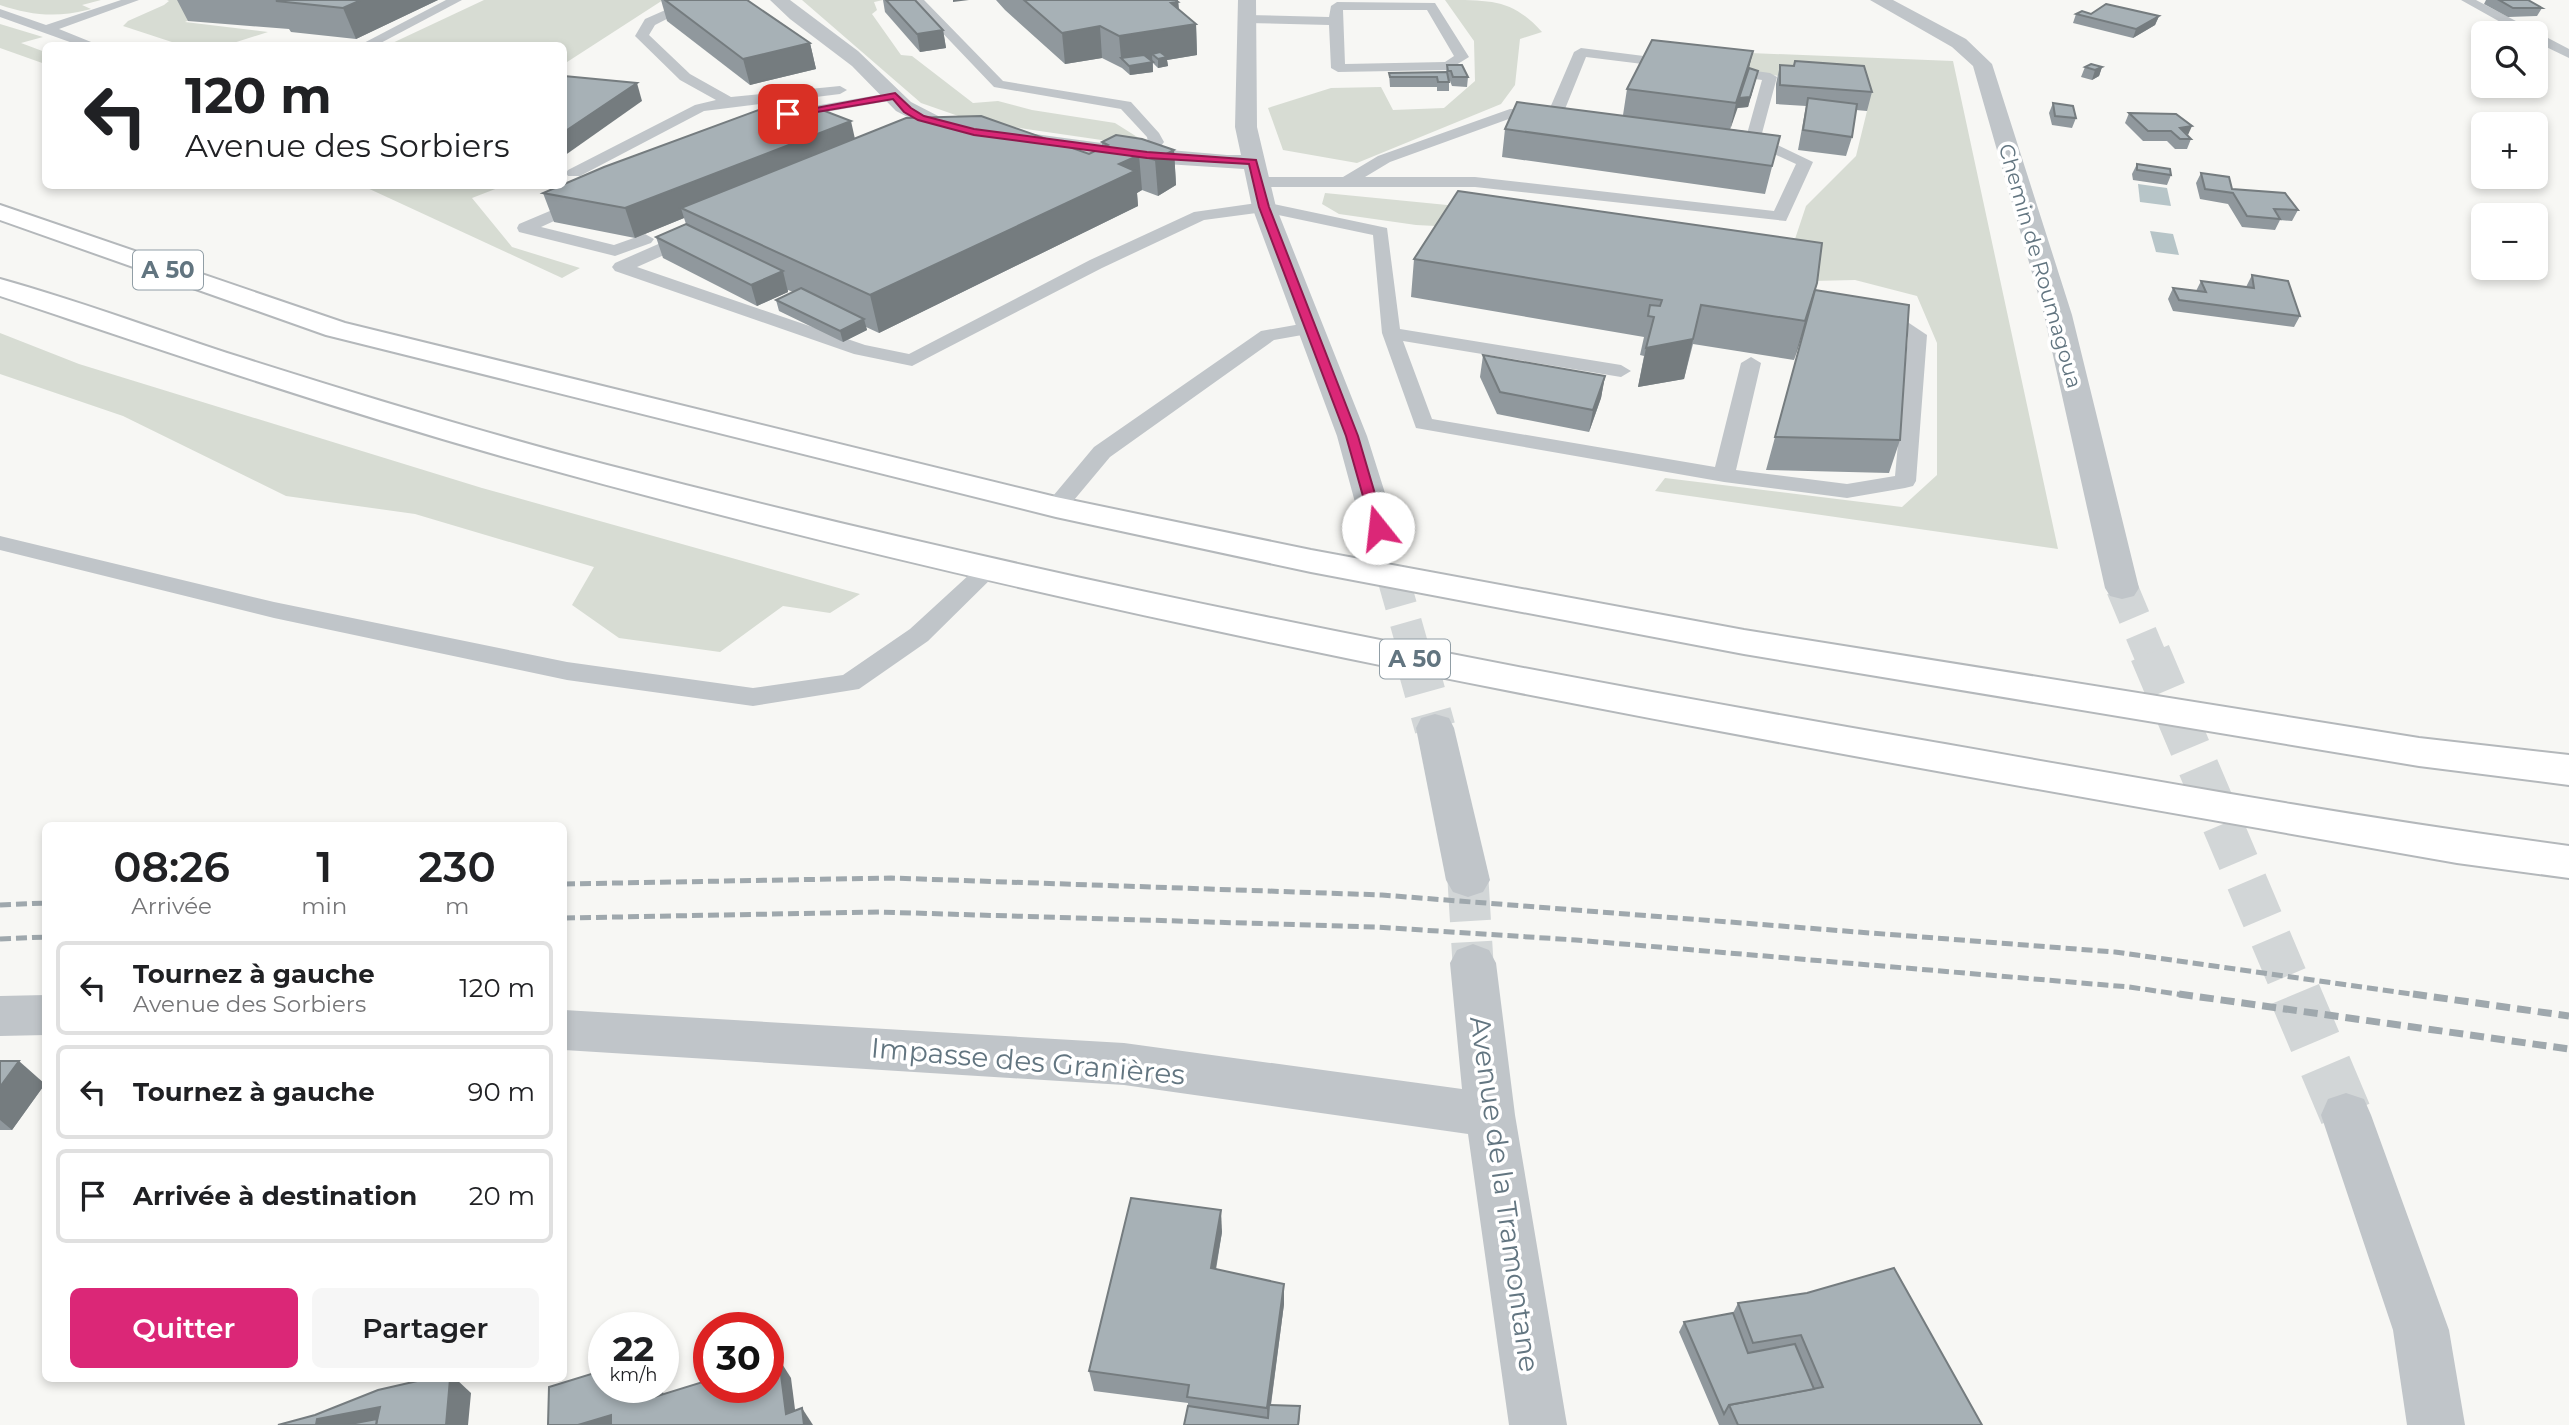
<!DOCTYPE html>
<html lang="fr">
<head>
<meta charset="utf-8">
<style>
	body { margin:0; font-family:Montserrat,sans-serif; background:#f6f6f6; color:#202124; height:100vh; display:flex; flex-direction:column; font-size:26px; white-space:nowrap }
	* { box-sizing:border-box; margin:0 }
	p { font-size:23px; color:#757577 }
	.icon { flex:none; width:38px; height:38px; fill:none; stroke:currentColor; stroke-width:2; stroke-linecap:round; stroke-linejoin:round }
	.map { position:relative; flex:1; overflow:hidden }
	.panel { position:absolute; left:42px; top:822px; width:525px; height:560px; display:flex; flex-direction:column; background:#fff; border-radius:10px; box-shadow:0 4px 10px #0003 }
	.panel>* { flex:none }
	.hud { position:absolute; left:42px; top:42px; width:525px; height:147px; border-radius:10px; box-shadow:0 4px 10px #0003; background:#fff; color:#202124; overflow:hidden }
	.fabs { position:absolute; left:2471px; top:21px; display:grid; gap:14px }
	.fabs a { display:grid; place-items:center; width:77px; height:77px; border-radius:10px; background:#fff; box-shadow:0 4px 10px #0003; font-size:35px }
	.speed { position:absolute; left:588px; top:1312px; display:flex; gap:14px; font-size:35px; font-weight:700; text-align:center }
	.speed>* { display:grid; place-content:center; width:91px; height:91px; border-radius:50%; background:#fff; box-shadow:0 4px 10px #0003; line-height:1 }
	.speed small { font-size:18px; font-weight:400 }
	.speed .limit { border:10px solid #d22; background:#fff; color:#111 }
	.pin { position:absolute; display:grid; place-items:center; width:60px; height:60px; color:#fff; margin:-30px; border-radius:14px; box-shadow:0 4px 10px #0006 }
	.me { position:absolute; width:77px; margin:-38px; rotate:344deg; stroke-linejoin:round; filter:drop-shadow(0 0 5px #0008) }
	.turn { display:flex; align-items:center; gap:24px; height:147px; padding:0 28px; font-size:32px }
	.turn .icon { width:91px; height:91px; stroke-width:2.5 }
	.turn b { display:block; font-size:49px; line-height:60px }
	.eta { display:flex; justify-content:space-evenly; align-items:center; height:119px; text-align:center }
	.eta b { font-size:42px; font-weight:600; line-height:49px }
	.button { display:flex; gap:14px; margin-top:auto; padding:14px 28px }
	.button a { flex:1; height:80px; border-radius:10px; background:#db2777; color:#fff; font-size:28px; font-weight:600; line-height:80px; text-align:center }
	.button a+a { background:#f6f6f6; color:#202124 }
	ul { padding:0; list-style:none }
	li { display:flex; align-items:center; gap:21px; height:94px; margin:0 14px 10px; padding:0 14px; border:4px solid #e0e0e0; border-radius:10px }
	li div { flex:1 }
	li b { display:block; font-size:26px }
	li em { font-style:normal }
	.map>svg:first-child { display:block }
</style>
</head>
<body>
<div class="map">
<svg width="2569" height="1425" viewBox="0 0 2569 1425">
	<rect width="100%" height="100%" fill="#f7f7f4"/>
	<g fill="#d7dcd3">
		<path d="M0 0H101L82 5 91 9 87 10C56 18 30 15 0 5Z"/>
		<polygon points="167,0 236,0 185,22 268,32 227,45 184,46 123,26 128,21 164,5 169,1"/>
		<polygon points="484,0 663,0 564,64 564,46 386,46"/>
		<polygon points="802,0 883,0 874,2 877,10 872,14 901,55 912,56 973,103 998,101 1032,110 1115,123 1142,140 1122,143 1026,129 967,119 921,103"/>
		<path d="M1445 0C1493 0 1513 0 1542 32L1520 39 1515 85 1501 104 1357 163 1283 150 1268 108 1331 88 1381 87 1393 110 1444 108 1475 81 1474 41Z"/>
		<polygon points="0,24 43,37 21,43 45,52 45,64 0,48"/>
		<polygon points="1726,52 1953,61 2058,549 1655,491 1665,478 1902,507 1937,475 1937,343 1917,296 1855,280 1811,281 1455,227 1416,225 1339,214 1322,204 1325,193 1795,239 1806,206 1856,156 1867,111 1859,85 1735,71"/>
		<polygon points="363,186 503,186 472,198 512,247 580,268 562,278"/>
		<polygon points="0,333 79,364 482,488 860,594 830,613 783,606 720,652 619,638 572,605 594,567 415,514 286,496 123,416 0,374"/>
	</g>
	<g fill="#b7c5c8">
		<polygon points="2138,184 2167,188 2171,206 2140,202"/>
		<polygon points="2150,231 2173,234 2179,255 2156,252"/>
	</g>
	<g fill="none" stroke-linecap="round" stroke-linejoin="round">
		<g stroke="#d2d6d7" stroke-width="32" stroke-dasharray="32 17" stroke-linecap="butt">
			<polyline points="1379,528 1415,655"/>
			<polyline points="2122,588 2150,655"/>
		</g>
		<g stroke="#d2d6d7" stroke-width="41" stroke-dasharray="41 21" stroke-linecap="butt">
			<polyline points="1414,653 1435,728"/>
			<polyline points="2150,653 2295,996"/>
			<polyline points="1468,880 1473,963"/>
		</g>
		<polyline stroke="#d2d6d7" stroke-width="52" stroke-dasharray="52 26" stroke-linecap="butt" points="2295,994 2346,1115"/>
		<g stroke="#b4b8bb" stroke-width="4">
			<g id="motorway">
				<polygon points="0,205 345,323 1056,497 1311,550 1744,630 2419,738 2569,755 2569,785 2419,766 1744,654 1311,572 1056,517 326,335 0,220"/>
				<path d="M0 279C76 300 151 328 227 353 353 393 479 432 607 465 1039 577 1476 663 1916 739 2133 777 2350 817 2569 846V878L2457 863C1803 748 1148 637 508 458 337 410 168 352 0 296Z"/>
			</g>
		</g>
		<g fill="#c0c5c9" fill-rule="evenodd">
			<polygon points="121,0 139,0 59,29 101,46 81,46 0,17 0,9 46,25"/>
			<polygon points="446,0 462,0 375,46 358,46"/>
			<polygon points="688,0 700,2 655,25 649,35 690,74 731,97 840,86 847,90 840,94 704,111 580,176 568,176 566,173 568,170 695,105 716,100 680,80 635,36 645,19"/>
			<polygon points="911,0 924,0 1003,81 1131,102 1159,133 1164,142 1152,158 1142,158 1139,155 1148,142 1147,137 1121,109 994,87"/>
			<polygon points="2461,0 2476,0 2569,49 2569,58 2536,42 2536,33 2520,33"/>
			<path d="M1337 2 1435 3 1469 57 1448 70 1338 72 1331 68 1329 25 1247 23 1241 19 1247 15 1329 17 1331 6ZM1343 10H1427L1454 56 1445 62 1345 64Z"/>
			<polygon points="1581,48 1675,60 1682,64 1675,68 1586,57 1565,109 1589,113 1591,116 1589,119 1552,116 1517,116 1390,162 1365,177 1475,177 1774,211 1796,164 1750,143 1739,141 1736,138 1739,135 1747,134 1762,80 1715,73 1713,70 1720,66 1770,73 1777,77 1761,137 1813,162 1786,221 1475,187 1259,187 1251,182 1259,177 1343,177 1378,156 1510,109 1550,108 1574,52"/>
			<polygon points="895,92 902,96 900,99 786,119 779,115 786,111"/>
			<polygon points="583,197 589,199 591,202 589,205 541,227 614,245 645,234 654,239 651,243 615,256 519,232 517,228 519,224"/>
			<polygon points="1264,202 1387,228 1400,329 1621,365 1631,371 1621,377 1403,341 1432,419 1715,467 1741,363 1751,357 1761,363 1736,470 1847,484 1895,476 1908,337 1869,311 1878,305 1885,307 1927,335 1916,481 1913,486 1905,488 1847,498 1724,482 1416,428 1382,333 1373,235 1264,212 1204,220 1102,268 912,366 854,354 615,271 612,267 615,263 688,231 700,231 703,235 700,239 637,267 865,345 909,354 1090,260 1194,212"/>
			<polygon points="1312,322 1319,324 1321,328 1319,332 1274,340 1110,457 1064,512 1048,512 1045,507 1048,502 1094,447 1261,331"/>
			<polygon points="0,536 274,602 567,662 753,688 843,675 910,629 982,563 990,561 998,563 1002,568 928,641 859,689 753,706 567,680 274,618 0,550"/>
		</g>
		<g fill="#c0c5c9" fill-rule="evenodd">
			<polygon points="770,0 790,0 858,51 911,102 944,119 983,127 1124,146 1227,155 1241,155 1235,127 1238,0 1256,0 1257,127 1276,207 1367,436 1396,528 1391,535 1379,538 1367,535 1362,528 1337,436 1252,207 1244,169 1150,163 983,141 929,128 896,111 852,66 790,19"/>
			<polygon points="1870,0 1893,0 1966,39 1992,64 2072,315 2139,588 2134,596 2122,599 2110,596 2105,588 2044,315 1973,66 1952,47"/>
			<polygon points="1435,714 1449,718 1454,728 1490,880 1483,892 1468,897 1453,892 1446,880 1416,728 1421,718"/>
			<polygon points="1473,944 1489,950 1496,963 1515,1115 1567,1425 1509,1425 1468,1134 1124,1085 564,1050 564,1010 1124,1043 1462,1089 1450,963 1457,950"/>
			<polygon points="46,995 46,1035 0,1036 0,996"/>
			<polygon points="2346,1093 2364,1099 2371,1115 2449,1330 2465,1425 2407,1425 2393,1330 2321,1115 2328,1099"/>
		</g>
		<use href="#motorway" fill="#fff" fill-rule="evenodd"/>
		<g stroke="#9fa8ad" stroke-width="5" stroke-dasharray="11 5" stroke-linecap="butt">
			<polyline points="564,884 891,878 1382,895 2115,952 2425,996"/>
			<polyline points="0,905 46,903"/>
			<polyline points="564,918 879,912 1375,927 1576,940 2129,987 2191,996"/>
			<polyline points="0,939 46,937"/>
		</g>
		<g stroke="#9fa8ad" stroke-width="7" stroke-dasharray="14 7" stroke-linecap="butt">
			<polyline points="2179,994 2569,1049"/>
			<polyline points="2413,994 2569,1016"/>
		</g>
	</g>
	<g fill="#90989d">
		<polygon points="177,0 438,0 356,39 291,32 289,29 188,21"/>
		<polygon points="661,0 747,0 810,43 816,69 750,85 667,21"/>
		<polygon points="883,0 915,0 943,30 946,48 920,52 885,12"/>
		<polygon points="996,0 1178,0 1179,10 1196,24 1197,55 1167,60 1168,66 1158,68 1153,63 1153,72 1130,75 1122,68 1102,58 1065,64 1005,10"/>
		<polygon points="2486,0 2528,0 2542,8 2537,16 2508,17 2484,4"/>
		<polygon points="2076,14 2091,14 2159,16 2155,25 2133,38 2073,23"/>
		<polygon points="1795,61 1872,92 1867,111 1856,110 1852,137 1846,156 1798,150 1806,106 1776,104 1776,84 1780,65 1793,66"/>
		<polygon points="1447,65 1468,77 1467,87 1452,86 1450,81 1449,81 1449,91 1437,91 1437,87 1390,87 1389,73 1446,72"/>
		<polygon points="2085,67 2102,67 2099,76 2092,80 2081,77"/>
		<polygon points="1749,68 1758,71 1748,107 1737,108 1737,107 1730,129 1780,136 1765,194 1502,157 1505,129 1623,115 1627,89"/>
		<polygon points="2053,103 2076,118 2072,128 2052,125 2049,113"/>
		<polygon points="2129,113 2188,136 2191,139 2187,149 2175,149 2167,141 2143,141 2125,123"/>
		<polygon points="855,139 1089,154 1102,147 1102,142 1174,150 1176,185 1158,196 1142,190 1137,193 1138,206 879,333 866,327 867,330 843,342 779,311 776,300 793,292 788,290 788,292 757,306 663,258 656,237 686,224 684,218 635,238 554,222 543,193"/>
		<polygon points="2137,164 2171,175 2167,185 2133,180 2132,174"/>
		<polygon points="2201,173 2232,189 2298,210 2292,221 2280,220 2275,230 2242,227 2228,204 2200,199 2196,183"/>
		<polygon points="1414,259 1815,290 1900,440 1889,473 1766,470 1807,321 1794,360 1693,344 1684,379 1638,387 1644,356 1640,355 1644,337 1411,297"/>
		<polygon points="2252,275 2300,316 2294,327 2173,311 2168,299 2173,288 2196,291 2201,281 2246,287"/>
		<polygon points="1483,355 1605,376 1601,398 1589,432 1497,414 1480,377"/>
		<polygon points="0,1061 45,1084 12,1130 0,1130"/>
		<polygon points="1222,1232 1216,1270 1284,1304 1271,1405 1300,1415 1299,1425 1188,1406 1188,1403 1094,1391 1089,1371"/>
		<polygon points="1738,1303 1982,1425 1719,1425 1679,1332 1684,1322 1733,1313"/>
	</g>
	<g fill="#757c7f">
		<polygon points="361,0 438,0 356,39 343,8"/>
		<polygon points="953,0 969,0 953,2"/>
		<polygon points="1155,0 1178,0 1180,26 1196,24 1197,55 1167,60 1168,66 1158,68 1158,59 1152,54 1153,72 1130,75 1129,66 1121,58 1122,68 1119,36"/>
		<polygon points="2159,16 2155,25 2133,38 2136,29"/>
		<polygon points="1100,26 1102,58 1065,64 1062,33"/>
		<polygon points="943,30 946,48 920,52 917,34"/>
		<polygon points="810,43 816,69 750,85 743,59"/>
		<polygon points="1753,51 1747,77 1758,71 1748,107 1737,108 1738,107 1730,130 1736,103"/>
		<polygon points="2102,67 2099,76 2092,80 2095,70"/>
		<polygon points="637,83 642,101 564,156 564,132"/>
		<polygon points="851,121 857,148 755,189 681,208 684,218 635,238 625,208"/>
		<polygon points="2192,126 2188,135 2180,128"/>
		<polygon points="1174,150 1176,185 1158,196 1155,160"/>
		<polygon points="1139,155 1142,190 1137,193 1138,206 879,333 870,295 1119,164"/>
		<polygon points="783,271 788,292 757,306 751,285"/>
		<polygon points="1817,283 1807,321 1794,360 1805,321"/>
		<polygon points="1701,305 1684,379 1638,387 1646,348"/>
		<polygon points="864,319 867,330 843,342 840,331"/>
		<polygon points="1605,376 1601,398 1589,432 1593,410"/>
		<polygon points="19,1061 45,1084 12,1130 0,1120 0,1087"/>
		<polygon points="1221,1210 1222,1232 1212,1289 1211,1268"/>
		<polygon points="1284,1284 1284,1304 1268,1425 1267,1408"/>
		<polygon points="779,1359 791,1378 797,1425 786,1414"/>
		<polygon points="450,1379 456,1379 471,1393 468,1425 446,1425"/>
		<polygon points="648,1388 663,1388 664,1418 648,1399"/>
		<polygon points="380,1407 401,1425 316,1425 317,1419"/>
		<polygon points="802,1408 813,1425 804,1425"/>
		<polygon points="611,1415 620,1425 578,1425"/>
	</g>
	<g fill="#a7b1b6" stroke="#757c7f" stroke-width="2">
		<polygon points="279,0 361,0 343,8 276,1"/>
		<polygon points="665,0 747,0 810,43 743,59"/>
		<polygon points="886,0 915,0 943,30 917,34"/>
		<polygon points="1024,0 1175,0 1178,2 1171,3 1196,24 1119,36 1100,26 1062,33"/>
		<polygon points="2499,0 2528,0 2542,8 2513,8"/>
		<polygon points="2106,4 2159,16 2136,29 2076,14 2082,11 2091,14"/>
		<polygon points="1652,40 1753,51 1736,103 1627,89"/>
		<polygon points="1160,52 1167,57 1158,59 1152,54"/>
		<polygon points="1144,55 1153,62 1129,66 1121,58"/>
		<polygon points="1795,61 1864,66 1872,92 1780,85 1780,65 1794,66"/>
		<polygon points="2091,64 2102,67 2095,70 2085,67"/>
		<polygon points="1447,65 1462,65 1468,77 1453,77 1451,71 1448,71"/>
		<polygon points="1749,68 1758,71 1750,97 1739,98"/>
		<polygon points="1447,72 1449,82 1438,82 1437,77 1390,77 1389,73"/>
		<polygon points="564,76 637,83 564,132"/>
		<polygon points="791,98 851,121 625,208 543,193 604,167"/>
		<polygon points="1808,98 1857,104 1852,137 1803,130"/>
		<polygon points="1517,102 1780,136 1772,166 1505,129"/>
		<polygon points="2053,103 2073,106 2076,118 2055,116"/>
		<polygon points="2129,113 2176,114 2192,126 2180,128 2191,139 2180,139 2171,131 2148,131"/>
		<polygon points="981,116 1089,154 1108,145 1102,142 1116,135 1142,139 1174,150 1155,160 1139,155 1119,164 1135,171 870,295 681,208 906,118"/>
		<polygon points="2137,164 2170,169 2171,175 2137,170"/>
		<polygon points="2201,173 2229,177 2232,189 2285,193 2298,210 2274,209 2280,219 2247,216 2233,193 2205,189"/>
		<polygon points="1458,191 1822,243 1817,283 1805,321 1701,305 1693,339 1646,348 1654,317 1648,316 1650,305 1660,306 1662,300 1414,259"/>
		<polygon points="686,224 783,271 751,285 656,237"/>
		<polygon points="2252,275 2288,281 2300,316 2179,300 2173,288 2206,292 2201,281 2254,288"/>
		<polygon points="801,288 864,319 840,331 776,300"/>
		<polygon points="1815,290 1909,305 1900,440 1775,437"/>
		<polygon points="1483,355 1605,376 1593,410 1500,392"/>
		<polygon points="0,1061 19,1061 0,1087"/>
		<polygon points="1131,1198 1221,1210 1211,1268 1284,1284 1267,1408 1187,1397 1189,1385 1089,1371"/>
		<polygon points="1894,1268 1982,1425 1738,1425 1729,1405 1823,1387 1801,1335 1753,1343 1738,1303 1807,1293"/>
		<polygon points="1733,1313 1748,1353 1795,1344 1814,1389 1729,1405 1724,1414 1684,1322"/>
		<polygon points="779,1359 786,1414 802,1408 804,1425 611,1425 611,1415 578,1425 548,1425 549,1387 604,1370 604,1388 648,1388 648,1399 709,1380 709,1388 768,1388 768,1362"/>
		<polygon points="426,1379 450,1379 446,1425 376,1425 380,1407 317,1419 316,1425 278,1425 315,1415 378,1390"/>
		<polygon points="1269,1405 1300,1406 1298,1425 1184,1425 1188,1406 1268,1418"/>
		<polygon points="377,1419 376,1425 345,1425"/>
	</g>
	<polygon fill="#db2777" stroke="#8e194d" stroke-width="2" points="895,93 911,108 924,116 974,129 1147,152 1256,160 1269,207 1358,436 1385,528 1383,531 1378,532 1372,528 1346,436 1259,207 1249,164 1147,158 974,135 918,120 904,112 893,99 788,117 784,114"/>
	<g text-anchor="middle" stroke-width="7" stroke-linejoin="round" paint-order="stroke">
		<g font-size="21" fill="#627580" stroke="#fff">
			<text transform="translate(2040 266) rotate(74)" y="7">Chemin de Roumagoua</text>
		</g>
		<g fill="#fff" stroke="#919ea6" stroke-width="2">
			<rect x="133" y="250.5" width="70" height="39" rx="5"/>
			<rect x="1380" y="639.5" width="70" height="39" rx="5"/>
		</g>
		<g font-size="23" font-weight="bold" fill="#627580">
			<text x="168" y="278">A 50</text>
			<text x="1415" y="667">A 50</text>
		</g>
		<g font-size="28" fill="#627580" stroke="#fff">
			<text transform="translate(1028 1061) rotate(5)" y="10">Impasse des Granières</text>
			<text transform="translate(1505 1194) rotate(82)" y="10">Avenue de la Tramontane</text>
		</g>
	</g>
</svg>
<div class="fabs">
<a><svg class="icon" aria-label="search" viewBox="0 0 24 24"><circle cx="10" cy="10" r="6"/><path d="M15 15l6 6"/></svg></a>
<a>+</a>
<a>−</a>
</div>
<div class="speed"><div>22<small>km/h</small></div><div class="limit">30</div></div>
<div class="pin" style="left:788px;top:114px;background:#d93025"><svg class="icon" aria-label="arrive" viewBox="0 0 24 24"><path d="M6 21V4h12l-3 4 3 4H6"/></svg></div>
<svg class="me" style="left:1378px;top:528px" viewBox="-20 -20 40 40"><circle r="19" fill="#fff"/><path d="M0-13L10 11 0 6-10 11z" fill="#db2777"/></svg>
<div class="hud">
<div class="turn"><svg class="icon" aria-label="left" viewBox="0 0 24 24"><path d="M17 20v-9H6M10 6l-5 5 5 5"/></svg><div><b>120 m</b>Avenue des Sorbiers</div></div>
</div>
<section class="panel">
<div class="eta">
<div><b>08:26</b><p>Arrivée</p></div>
<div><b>1</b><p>min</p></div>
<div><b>230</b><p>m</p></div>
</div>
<ul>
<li><svg class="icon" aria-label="left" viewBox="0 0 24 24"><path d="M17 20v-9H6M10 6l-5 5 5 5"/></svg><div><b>Tournez à gauche</b><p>Avenue des Sorbiers</p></div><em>120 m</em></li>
<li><svg class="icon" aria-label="left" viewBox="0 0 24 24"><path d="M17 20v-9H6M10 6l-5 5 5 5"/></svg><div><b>Tournez à gauche</b></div><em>90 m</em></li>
<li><svg class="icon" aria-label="arrive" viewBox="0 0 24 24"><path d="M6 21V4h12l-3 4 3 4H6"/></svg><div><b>Arrivée à destination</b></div><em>20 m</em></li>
</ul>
<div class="button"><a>Quitter</a><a>Partager</a></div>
</section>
</div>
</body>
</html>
